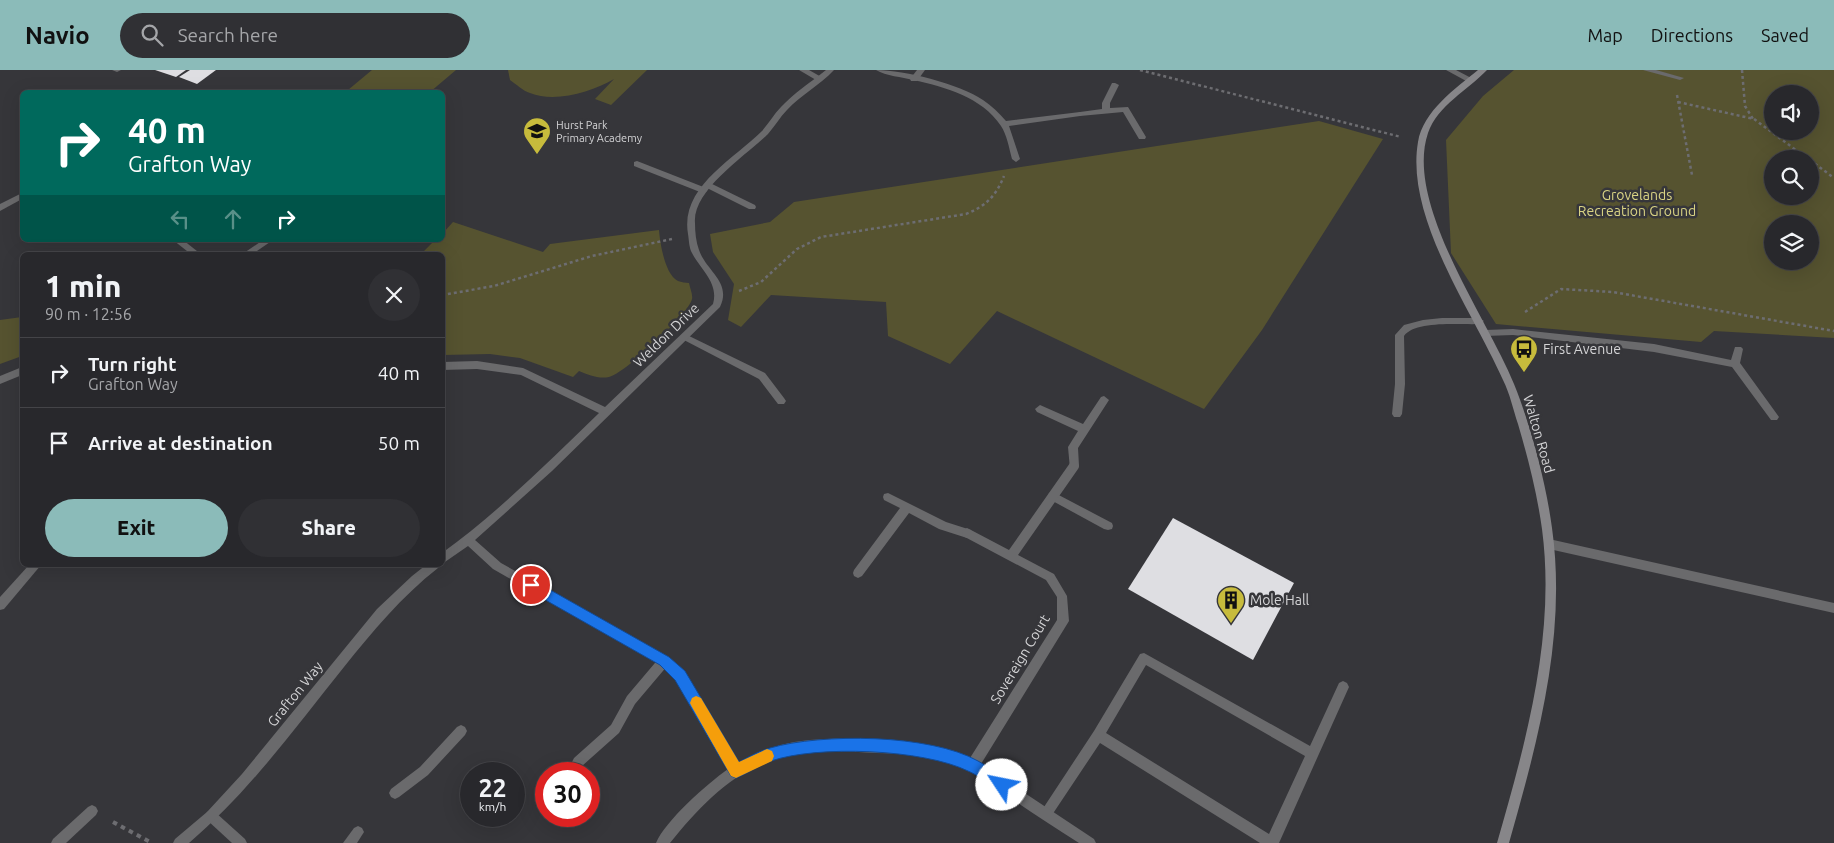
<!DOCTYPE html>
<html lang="en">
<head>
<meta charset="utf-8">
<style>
	body { margin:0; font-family:Ubuntu,sans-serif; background:#303034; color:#f1f3f6; height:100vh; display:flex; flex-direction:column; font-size:19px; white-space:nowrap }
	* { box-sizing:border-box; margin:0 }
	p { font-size:16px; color:#a5a6a9 }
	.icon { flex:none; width:28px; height:28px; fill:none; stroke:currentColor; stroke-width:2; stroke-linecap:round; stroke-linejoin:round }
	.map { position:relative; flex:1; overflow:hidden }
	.side { position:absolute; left:20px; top:182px; width:425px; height:315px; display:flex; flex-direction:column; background:#28282c; border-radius:8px; box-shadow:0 5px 20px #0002,0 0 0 1px #444448 }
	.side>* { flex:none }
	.hud { position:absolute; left:20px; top:20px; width:425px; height:152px; border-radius:8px; box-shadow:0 5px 20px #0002,0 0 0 1px #444448; background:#00695c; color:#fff; overflow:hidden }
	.buttons { position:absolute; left:1764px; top:15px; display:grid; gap:10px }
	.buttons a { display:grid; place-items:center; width:55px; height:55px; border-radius:50%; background:#28282c; box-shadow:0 5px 20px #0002,0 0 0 1px #444448; font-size:25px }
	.speed { position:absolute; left:460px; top:692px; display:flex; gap:10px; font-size:25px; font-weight:700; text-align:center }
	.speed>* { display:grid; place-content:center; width:65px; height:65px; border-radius:50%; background:#28282c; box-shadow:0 5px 20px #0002,0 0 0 1px #444448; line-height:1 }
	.speed small { font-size:12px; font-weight:400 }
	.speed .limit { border:8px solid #d22; background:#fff; color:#111 }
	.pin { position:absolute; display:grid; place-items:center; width:42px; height:42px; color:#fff; margin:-21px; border:2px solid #fff; border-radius:50%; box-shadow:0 1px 5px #0007 }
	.me { position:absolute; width:55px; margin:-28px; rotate:304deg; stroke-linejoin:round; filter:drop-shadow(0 0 4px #0008) }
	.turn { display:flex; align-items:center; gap:18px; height:105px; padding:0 25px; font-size:22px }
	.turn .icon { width:65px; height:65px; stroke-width:2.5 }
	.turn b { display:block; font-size:35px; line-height:42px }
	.lanes { display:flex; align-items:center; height:48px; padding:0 25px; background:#0003; justify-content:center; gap:25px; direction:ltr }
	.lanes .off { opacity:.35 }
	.round { display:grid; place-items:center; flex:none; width:52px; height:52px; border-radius:26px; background:#303034 }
	.overview { display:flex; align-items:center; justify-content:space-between; height:85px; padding:0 25px }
	h1 { font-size:30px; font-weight:800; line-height:38px }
	.primary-button { display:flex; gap:10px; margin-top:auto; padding:10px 25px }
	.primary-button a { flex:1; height:58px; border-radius:30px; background:#8bbbb9; color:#111; font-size:20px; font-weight:800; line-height:58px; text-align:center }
	.primary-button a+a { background:#303034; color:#f1f3f6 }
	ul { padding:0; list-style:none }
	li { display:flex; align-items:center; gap:15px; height:70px; padding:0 25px; border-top:1px solid #444448 }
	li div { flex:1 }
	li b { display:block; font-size:19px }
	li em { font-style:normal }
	header { display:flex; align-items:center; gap:30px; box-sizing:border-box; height:70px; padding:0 25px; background:#8bbbb9; color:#111 }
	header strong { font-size:24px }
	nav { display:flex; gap:28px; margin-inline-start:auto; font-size:18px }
	.search { width:350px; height:45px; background:#303034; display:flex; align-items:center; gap:12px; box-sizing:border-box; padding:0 18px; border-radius:28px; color:#a5a6a9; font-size:19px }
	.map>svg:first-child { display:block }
</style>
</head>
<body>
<header>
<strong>Navio</strong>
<div class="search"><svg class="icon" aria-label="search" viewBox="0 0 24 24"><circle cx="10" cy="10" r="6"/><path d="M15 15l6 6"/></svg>Search here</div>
<nav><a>Map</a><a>Directions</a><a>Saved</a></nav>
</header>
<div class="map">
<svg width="1834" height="773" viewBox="0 0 1834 773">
	<rect width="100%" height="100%" fill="#36363a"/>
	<g fill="#565330" fill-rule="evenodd">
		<polygon points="372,0 456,0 430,22 356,22 348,20"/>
		<path d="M508 0H647L611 35 595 29 614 9C592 22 555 33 530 23 523 21 516 14 510 10Z"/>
		<path d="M1514 0H1834V268L1714 261 1701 272 1496 254 1451 183 1446 70 1483 26ZM1772 24H1810V61H1772ZM1772 89H1810V126H1772ZM1772 154H1810V191H1772Z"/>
		<polygon points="1319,51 1383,69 1262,260 1204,339 997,241 950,294 888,266 886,232 771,225 741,257 728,250 734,214 713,182 710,164 770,152 794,132"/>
		<path d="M453 152 543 182 550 174 659 160C660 173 665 205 678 211 681 212 686 213 689 213 690 218 693 225 692 229 689 244 624 304 609 307 598 309 589 305 579 301L573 307 520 288 490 284 443 285 442 185H420L435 170H442L443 163Z"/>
		<polygon points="22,247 22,286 0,294 0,250"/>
	</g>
	<g fill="#dedee2">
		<polygon points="155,0 186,0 176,7"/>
		<polygon points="190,0 216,0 197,14 179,7"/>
		<polygon points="1173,448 1294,513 1253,590 1128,519"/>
	</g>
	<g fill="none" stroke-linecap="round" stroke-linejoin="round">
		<g stroke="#6d6d71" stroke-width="2.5" stroke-dasharray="3 3" stroke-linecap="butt">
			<polyline points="1140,0 1401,67"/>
			<polyline points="1742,0 1745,36 1753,49"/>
			<polyline points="1677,25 1692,105"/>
			<polyline points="1678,32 1754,49 1808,89"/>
			<polyline points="1810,90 1834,108"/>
			<path d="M739 221 761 212 797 179 821 167 966 144C986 136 996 126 1004 106"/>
			<polyline points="442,225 494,216 592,186 672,169"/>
			<polyline points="1525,242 1561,219 1613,222 1834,261"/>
		</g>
		<polyline stroke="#6d6d71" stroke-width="4" stroke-dasharray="4.5 4.5" stroke-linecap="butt" points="113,752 152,773"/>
		<g fill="#6a6a6c" fill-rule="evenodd">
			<polygon points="112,0 121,0 117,2"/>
			<polygon points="799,0 809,0 823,8 822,10 816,10"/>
			<polygon points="917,0 925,0 917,11 911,11 910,9"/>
			<polygon points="1446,0 1456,0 1475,10 1471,12 1468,12"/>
			<polygon points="1643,0 1656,0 1684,8 1680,10"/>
			<polygon points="1112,13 1115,13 1119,15 1110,33 1110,38 1128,37 1146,67 1145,69 1139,69 1123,42 1080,46 1076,44 1080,42 1102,39 1102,33"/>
			<polygon points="637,91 706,118 707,120 706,122 700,122 634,96 634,92"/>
			<polygon points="708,112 755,135 756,137 755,139 749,139 705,117 704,115"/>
			<path d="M1442 248H1479L1484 251 1479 254C1461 255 1415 250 1404 266L1405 314 1402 344 1400 347H1394L1392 344 1395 314V265L1404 255 1423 250Z"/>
			<polygon points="1513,259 1654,274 1731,290 1735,277 1741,277 1743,279 1740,293 1779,347 1777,350 1771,350 1732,297 1654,282 1513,265 1485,266 1480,263 1485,260"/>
			<polygon points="685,264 765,303 784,328 786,331 784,334 778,334 759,309 682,269 680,267"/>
			<polygon points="1104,326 1109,330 1078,378 1079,396 1078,399 1070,399 1068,377 1078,361 1037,342 1035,339 1040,335 1083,354 1101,327"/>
			<polygon points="1053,422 1112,453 1113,456 1112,459 1108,460 1104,459 1049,429 1048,426 1049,423"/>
			<polygon points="888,423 946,452 971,460 972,463 971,466 967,468 939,459 909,443 862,506 858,508 854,506 853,503 854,500 900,438 884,430 883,427 884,424"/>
			<path d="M1144 583 1310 676 1339 613 1343 611 1347 613 1349 617 1279 773H1260L1100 673 1050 748 1046 750 1042 748 1040 744 1042 740 1094 661 1140 584ZM1146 595 1305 686 1269 764 1106 663Z"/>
			<polygon points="664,586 668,587 670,591 668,595 635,634 619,663 582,696 578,698 574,696 572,692 574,688 611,655 627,626 660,587"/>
			<polygon points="461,655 465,657 467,661 465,665 428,705 399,727 395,729 391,727 389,723 391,719 420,697 457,657"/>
			<polygon points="92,735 96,737 98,741 96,745 66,773 51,773 53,769 88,737"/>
			<polygon points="211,740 215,742 245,769 247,773 232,773 207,750 205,746 207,742"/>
			<polygon points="358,756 362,758 364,762 357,773 343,773 354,758"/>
		</g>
		<g fill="#6a6a6c" fill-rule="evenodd">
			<path d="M826 0H834C820 15 801 25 787 40 780 47 775 56 768 64 747 85 692 120 695 153 695 162 696 172 699 180 706 201 732 212 720 237L552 401 475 470 501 493 668 587 684 601 738 693C752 686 766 679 781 675 825 663 928 668 970 688L1057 550V527L1046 510 963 466 962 463 963 460 967 458 971 460 1009 480 1070 393H1078L1079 396 1078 399 1018 485 1054 504 1067 526 1069 551 981 694 1094 769 1096 773H1079C1055 758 1032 743 1009 727 994 716 979 705 961 697 935 685 904 684 876 683 845 681 813 679 782 687 735 698 699 737 670 773H656C665 751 708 713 728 699L676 609 660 595 493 499 468 476 442 494V483C499 442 549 391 599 343L521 305 477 299 442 300V292L477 291 523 298 605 337 713 234C719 213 701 200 692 183 689 178 689 170 688 164 680 117 733 90 762 61 769 53 774 44 781 37 794 23 811 12 826 0Z"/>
			<path d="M876 0C905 0 959 14 983 30 992 36 999 43 1006 51L1080 42 1084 44 1080 46 1009 56 1020 89 1016 92 1012 89C1009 78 1007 65 1001 56 982 27 945 17 913 10 902 7 886 6 876 0Z"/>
			<polygon points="22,123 22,129 0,141 0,134"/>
			<polygon points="173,170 183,170 202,185 192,185"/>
			<polygon points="263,170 273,170 251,185 241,185"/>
			<polygon points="22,297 22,305 0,314 0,306"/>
			<polygon points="1549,469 1834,533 1834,543 1549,479 1545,477 1544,474 1545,471"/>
			<polygon points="29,495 41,495 4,539 0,540 0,527"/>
			<path d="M426 495H439L438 498C401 527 373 561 344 597 295 658 249 722 189 773H173L175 769 207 742 242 704 377 539 412 506Z"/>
		</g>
		<path fill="#878689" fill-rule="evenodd" d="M1478 0H1487C1467 21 1438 35 1428 63 1404 134 1488 249 1514 314 1531 356 1546 413 1552 458 1567 565 1538 671 1509 773H1497C1526 672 1556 565 1542 459 1537 423 1528 388 1518 354 1513 339 1510 324 1503 310 1473 242 1405 148 1418 72 1423 41 1456 18 1478 0Z"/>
	</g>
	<path fill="#1a73e8" stroke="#114b97" d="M531 509 669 587 685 601 739 692C749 687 759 681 770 678 822 663 930 664 978 691 988 696 997 704 1007 710L1009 715 1007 720 1002 722 997 720C988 714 978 705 968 701 923 679 817 675 771 691 759 695 748 703 736 708L731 706 675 610 660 595 526 519 525 515 526 511Z"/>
	<polygon fill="#f59e0b" points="696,626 701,628 739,692 767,679 772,681 774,686 772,691 736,708 731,706 692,637 690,633 692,628"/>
	<defs>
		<g id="school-pin" transform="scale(1.4375)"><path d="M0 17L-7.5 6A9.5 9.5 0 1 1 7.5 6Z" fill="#c7bb3c" stroke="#36363a"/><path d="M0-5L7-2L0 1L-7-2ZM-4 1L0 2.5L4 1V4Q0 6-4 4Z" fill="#111"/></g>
		<g id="bus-pin" transform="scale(1.4375)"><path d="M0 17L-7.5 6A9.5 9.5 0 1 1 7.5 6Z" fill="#c7bb3c" stroke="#36363a"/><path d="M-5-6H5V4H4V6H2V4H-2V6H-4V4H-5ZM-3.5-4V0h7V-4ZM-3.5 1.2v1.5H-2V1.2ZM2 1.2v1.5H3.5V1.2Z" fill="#111"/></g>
		<g id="building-pin" transform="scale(1.4375)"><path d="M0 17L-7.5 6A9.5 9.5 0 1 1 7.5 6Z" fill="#c7bb3c" stroke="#36363a"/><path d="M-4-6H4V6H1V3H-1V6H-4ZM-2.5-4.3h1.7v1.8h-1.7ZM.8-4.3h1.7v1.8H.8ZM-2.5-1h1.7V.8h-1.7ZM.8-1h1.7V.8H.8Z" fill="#111"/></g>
	</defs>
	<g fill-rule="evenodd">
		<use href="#school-pin" x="537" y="61"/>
		<use href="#bus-pin" x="1524" y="279"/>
		<use href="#building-pin" x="1231" y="530"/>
	</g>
	<g text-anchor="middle" stroke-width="5" stroke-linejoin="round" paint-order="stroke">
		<g font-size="11" fill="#d4d4d6" stroke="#36363a" text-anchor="start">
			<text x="556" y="59">Hurst Park<tspan x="556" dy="13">Primary Academy</tspan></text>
		</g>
		<g font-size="14" fill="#d9d384" stroke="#36363a">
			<text x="1637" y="130">Grovelands<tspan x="1637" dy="16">Recreation Ground</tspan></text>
		</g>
		<g font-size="14" fill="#d4d4d6" stroke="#36363a">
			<text transform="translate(666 265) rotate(-44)" y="5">Weldon Drive</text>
			<text transform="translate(1539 364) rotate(74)" y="5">Walton Road</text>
			<text transform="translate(1020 589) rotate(-59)" y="5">Sovereign Court</text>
			<text transform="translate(295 624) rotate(-51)" y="5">Grafton Way</text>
		</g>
		<g font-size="14" fill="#d4d4d6" stroke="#36363a" text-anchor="start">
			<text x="1543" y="284">First Avenue</text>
			<text x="1250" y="535">Mole Hall</text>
		</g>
	</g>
</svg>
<div class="buttons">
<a><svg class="icon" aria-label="sound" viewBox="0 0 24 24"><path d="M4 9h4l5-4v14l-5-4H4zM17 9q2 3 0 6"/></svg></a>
<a><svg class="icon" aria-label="search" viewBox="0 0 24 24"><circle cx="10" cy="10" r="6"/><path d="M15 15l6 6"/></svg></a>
<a><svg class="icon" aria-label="layers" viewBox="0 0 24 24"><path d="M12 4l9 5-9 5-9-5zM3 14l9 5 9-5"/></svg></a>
</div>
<div class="speed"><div>22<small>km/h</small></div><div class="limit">30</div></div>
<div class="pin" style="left:531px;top:515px;background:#d93025"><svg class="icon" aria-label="arrive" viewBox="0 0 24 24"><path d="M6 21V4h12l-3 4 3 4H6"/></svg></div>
<svg class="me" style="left:1002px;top:715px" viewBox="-20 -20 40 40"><circle r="19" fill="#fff"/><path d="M0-13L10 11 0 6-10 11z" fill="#1a73e8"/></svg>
<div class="hud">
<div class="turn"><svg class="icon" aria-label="right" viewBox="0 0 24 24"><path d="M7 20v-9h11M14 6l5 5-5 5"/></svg><div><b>40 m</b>Grafton Way</div></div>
<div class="lanes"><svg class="icon off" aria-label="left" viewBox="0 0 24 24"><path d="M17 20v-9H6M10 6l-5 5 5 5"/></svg><svg class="icon off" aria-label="ahead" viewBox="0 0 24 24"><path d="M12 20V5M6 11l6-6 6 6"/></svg><svg class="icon" aria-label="right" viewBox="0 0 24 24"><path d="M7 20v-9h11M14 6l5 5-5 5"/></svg></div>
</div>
<section class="side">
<div class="overview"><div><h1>1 min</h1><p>90 m · 12:56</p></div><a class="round"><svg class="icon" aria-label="close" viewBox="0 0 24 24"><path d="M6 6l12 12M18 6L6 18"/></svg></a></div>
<ul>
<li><svg class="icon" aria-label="right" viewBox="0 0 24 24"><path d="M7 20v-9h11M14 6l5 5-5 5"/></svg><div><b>Turn right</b><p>Grafton Way</p></div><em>40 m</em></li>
<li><svg class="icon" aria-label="arrive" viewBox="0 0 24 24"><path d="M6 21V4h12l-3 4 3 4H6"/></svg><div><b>Arrive at destination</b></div><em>50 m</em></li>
</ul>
<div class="primary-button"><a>Exit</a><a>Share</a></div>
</section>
</div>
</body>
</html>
